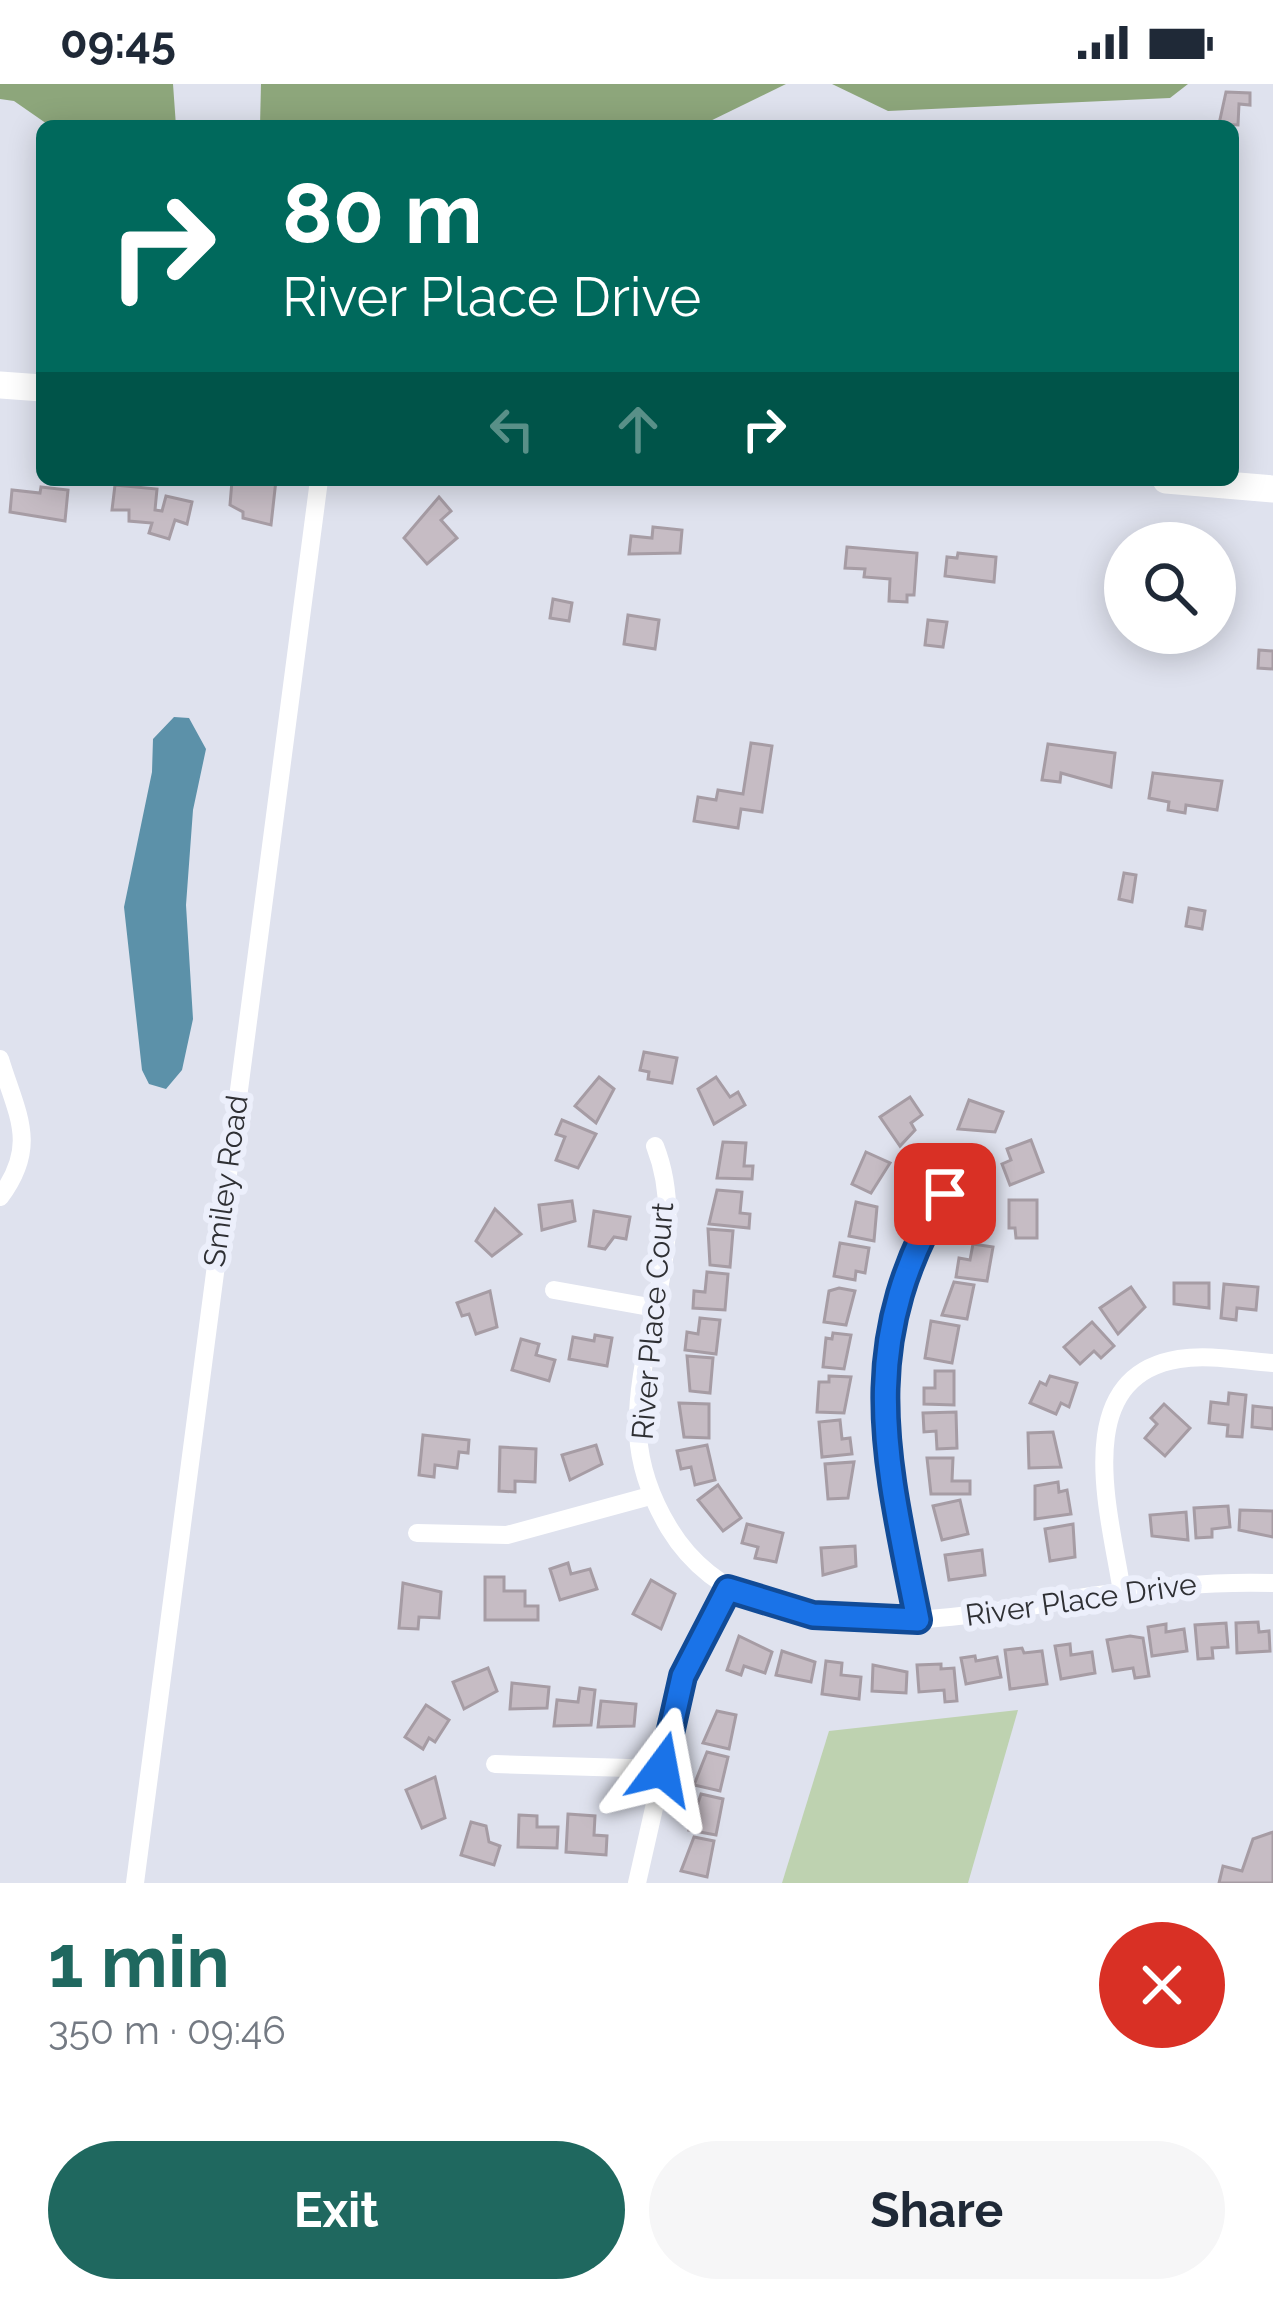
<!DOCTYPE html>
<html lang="en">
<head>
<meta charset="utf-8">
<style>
	body { margin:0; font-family:Raleway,sans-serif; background:#f6f6f7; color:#1f2937; height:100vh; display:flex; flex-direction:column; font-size:45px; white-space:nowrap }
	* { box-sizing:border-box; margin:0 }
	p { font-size:39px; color:#747a83 }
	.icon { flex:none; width:66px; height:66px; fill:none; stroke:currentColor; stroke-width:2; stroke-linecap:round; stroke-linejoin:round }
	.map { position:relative; height:1799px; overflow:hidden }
	.panel { display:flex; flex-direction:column; background:#fff; flex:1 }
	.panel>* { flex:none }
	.banner { position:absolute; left:36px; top:36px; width:1203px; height:366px; border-radius:18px; box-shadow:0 6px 30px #0003; background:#00695c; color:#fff; overflow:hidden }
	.fabs { position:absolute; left:1104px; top:438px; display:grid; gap:24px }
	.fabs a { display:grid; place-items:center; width:132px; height:132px; border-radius:50%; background:#fff; box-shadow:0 6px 30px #0003; font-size:60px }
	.pin { position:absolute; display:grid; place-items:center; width:102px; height:102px; color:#fff; margin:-51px; border-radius:24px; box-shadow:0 6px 18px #0006 }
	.me { position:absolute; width:132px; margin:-66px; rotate:13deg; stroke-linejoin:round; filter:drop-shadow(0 0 9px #0008) }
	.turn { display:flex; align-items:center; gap:42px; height:252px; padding:0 48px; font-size:54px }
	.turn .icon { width:156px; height:156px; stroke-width:2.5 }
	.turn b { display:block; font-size:84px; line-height:102px }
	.lanes { display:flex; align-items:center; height:114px; padding:0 48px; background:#0003; justify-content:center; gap:60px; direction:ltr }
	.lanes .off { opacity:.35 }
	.round { display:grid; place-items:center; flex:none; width:126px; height:126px; border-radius:63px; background:#f6f6f7 }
	.summary { display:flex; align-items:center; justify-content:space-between; height:204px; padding:0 48px }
	h1 { font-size:72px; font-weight:700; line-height:90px; color:#1f685f }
	.button { display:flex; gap:24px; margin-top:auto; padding:24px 48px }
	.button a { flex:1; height:138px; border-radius:72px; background:#1f685f; color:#fff; font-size:48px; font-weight:700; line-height:138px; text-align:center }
	.button a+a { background:#f6f6f7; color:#1f2937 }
	.status { display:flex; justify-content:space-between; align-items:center; height:84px; padding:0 60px; background:#fff; direction:ltr }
	.status svg { height:33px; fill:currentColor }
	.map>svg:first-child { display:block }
</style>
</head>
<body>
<div class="status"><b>09:45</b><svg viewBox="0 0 49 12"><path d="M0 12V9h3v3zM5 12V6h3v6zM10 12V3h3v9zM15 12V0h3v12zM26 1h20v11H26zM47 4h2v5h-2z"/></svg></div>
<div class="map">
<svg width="1273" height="1799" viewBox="0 0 1273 1799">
	<rect width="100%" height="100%" fill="#dfe2ee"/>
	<polygon fill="#bed2b0" points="1018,1626 968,1799 782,1799 829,1647"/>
	<g fill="#8da67b">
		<polygon points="0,0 173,0 176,42 50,42 14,17 0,15"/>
		<polygon points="261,0 786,0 700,42 260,42"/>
		<polygon points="832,0 1188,0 1170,14 888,27"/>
	</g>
	<polygon fill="#5c91a9" points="174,633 189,634 206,665 193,726 186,821 193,935 182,986 166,1005 149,1000 142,986 124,823 152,688 153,655"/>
	<g fill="#c6bcc4" stroke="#a69ca4" stroke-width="3">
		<polygon points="1226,8 1250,9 1250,21 1239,20 1238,41 1219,40"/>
		<polygon points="255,396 276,396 271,441 243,434 243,428 230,421 232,397"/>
		<polygon points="115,401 157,405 155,426 162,427 166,412 192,418 187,440 175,436 169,455 149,449 152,439 129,437 129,426 112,426"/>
		<polygon points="41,403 68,406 65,437 10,428 12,406 40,409"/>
		<polygon points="439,413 451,427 441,436 457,454 427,480 404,454"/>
		<polygon points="653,443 682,446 680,469 629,470 631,452 652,454"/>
		<polygon points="847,463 917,469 914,511 907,511 907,518 889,517 890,495 864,493 865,485 845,484"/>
		<polygon points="958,469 996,473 994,498 945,492 947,473 957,474"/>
		<polygon points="553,515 572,519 569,537 550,534"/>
		<polygon points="628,531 659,536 655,565 624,560"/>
		<polygon points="928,536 947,538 943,563 925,561"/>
		<polygon points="1259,566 1273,567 1273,585 1258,584"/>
		<polygon points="751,659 772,662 762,728 741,725 738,744 694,737 698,713 716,716 718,706 743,710"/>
		<polygon points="1048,660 1115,669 1111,703 1061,689 1060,698 1042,696"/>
		<polygon points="1153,689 1222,697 1217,726 1186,721 1185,729 1168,726 1169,718 1149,714"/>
		<polygon points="1124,789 1136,791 1132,818 1119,815"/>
		<polygon points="1189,824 1205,827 1202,845 1186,842"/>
		<polygon points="644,968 677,974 672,999 648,995 649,988 640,986"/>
		<polygon points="599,993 614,1005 596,1039 575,1022"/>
		<polygon points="716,993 730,1013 738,1008 745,1021 714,1040 698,1005"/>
		<polygon points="910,1013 922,1031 911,1039 915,1046 900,1062 880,1033"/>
		<polygon points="969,1016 1003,1028 995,1048 958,1045"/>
		<polygon points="562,1036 596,1050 578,1084 556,1076 565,1053 556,1050"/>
		<polygon points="1031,1056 1043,1088 1010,1101 1002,1080 1011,1076 1007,1065"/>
		<polygon points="723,1058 746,1059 744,1082 753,1082 752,1095 717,1094"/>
		<polygon points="866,1068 890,1079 871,1109 852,1100"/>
		<polygon points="717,1106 742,1108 740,1129 750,1130 749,1144 709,1140"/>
		<polygon points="1009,1116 1037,1116 1037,1154 1016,1154 1015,1144 1009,1144"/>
		<polygon points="572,1117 575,1137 542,1146 539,1121"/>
		<polygon points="856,1118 877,1123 874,1157 849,1152"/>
		<polygon points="495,1125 521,1150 492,1172 476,1157"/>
		<polygon points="594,1127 630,1133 626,1155 614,1153 605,1165 589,1162"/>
		<polygon points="708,1145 733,1147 730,1183 710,1181"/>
		<polygon points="840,1159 869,1164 865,1189 856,1187 855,1196 834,1192"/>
		<polygon points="973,1160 993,1163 987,1197 956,1193 959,1174 970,1176"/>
		<polygon points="707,1188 728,1190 725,1226 693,1224 694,1207 705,1208"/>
		<polygon points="954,1198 974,1201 967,1235 942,1231"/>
		<polygon points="1174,1199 1209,1199 1209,1224 1174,1220"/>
		<polygon points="1224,1200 1258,1203 1256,1226 1237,1224 1236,1236 1221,1234"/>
		<polygon points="1131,1203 1145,1223 1118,1250 1100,1224"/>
		<polygon points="839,1204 855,1207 846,1241 824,1238 829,1207"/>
		<polygon points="490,1207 497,1243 476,1250 469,1230 462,1232 457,1219"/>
		<polygon points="700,1234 720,1236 716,1270 685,1266 687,1248 698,1250"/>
		<polygon points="931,1237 959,1242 952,1279 925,1274"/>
		<polygon points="1092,1238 1114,1262 1101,1274 1094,1267 1080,1280 1064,1263"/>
		<polygon points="833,1249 851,1251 844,1285 823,1283 826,1254 832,1255"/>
		<polygon points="595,1251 612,1254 607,1282 569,1275 573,1253 594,1257"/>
		<polygon points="521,1255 539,1260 536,1271 555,1276 549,1297 512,1286"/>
		<polygon points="687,1272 713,1274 710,1309 690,1307"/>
		<polygon points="935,1287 954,1287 954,1321 924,1320 924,1304 935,1304"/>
		<polygon points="829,1292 851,1293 844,1329 817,1328 819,1298 829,1298"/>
		<polygon points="1050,1292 1077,1299 1069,1323 1061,1319 1056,1330 1030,1319 1040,1298 1046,1301"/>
		<polygon points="1229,1309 1246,1311 1242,1353 1227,1352 1228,1341 1209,1339 1211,1318 1228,1320"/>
		<polygon points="679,1319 709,1320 709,1354 684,1353"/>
		<polygon points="1164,1320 1190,1344 1165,1372 1145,1354 1157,1340 1151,1334"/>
		<polygon points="1253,1322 1273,1324 1273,1345 1252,1343"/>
		<polygon points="956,1328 957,1364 937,1365 936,1347 924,1348 923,1329"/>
		<polygon points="840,1336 842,1355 850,1354 852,1370 822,1373 819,1338"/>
		<polygon points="1053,1348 1061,1383 1029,1384 1028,1349"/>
		<polygon points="423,1351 469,1356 468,1369 459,1368 457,1384 435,1381 434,1393 419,1391"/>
		<polygon points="596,1361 602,1380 570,1396 562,1371"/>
		<polygon points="707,1361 715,1396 695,1401 691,1383 681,1385 677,1367"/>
		<polygon points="500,1363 536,1365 535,1398 515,1397 515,1408 499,1407"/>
		<polygon points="927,1374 953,1374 952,1397 970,1397 970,1410 931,1410"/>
		<polygon points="854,1378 848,1414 828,1415 825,1380"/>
		<polygon points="1058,1398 1059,1408 1067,1406 1071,1430 1035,1435 1035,1402"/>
		<polygon points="718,1401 741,1434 723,1447 698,1416"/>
		<polygon points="960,1416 968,1450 942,1456 933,1422"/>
		<polygon points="1228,1422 1230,1443 1212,1445 1212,1453 1196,1454 1194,1424"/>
		<polygon points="1240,1426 1273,1427 1273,1453 1239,1446"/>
		<polygon points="1186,1428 1188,1456 1152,1452 1150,1431"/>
		<polygon points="747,1440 783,1449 776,1478 755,1474 758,1463 742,1459"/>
		<polygon points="1073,1440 1075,1473 1050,1477 1045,1445"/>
		<polygon points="855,1462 856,1482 823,1491 821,1464"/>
		<polygon points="982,1466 985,1491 949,1496 945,1471"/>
		<polygon points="568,1479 571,1490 590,1485 597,1505 560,1516 550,1485"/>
		<polygon points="485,1493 504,1493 504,1507 525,1507 525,1522 538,1522 538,1536 485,1536"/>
		<polygon points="651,1496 675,1510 661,1545 633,1530"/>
		<polygon points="403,1499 441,1508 439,1534 419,1533 418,1545 399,1544"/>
		<polygon points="1258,1538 1259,1548 1269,1547 1270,1567 1237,1569 1236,1539"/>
		<polygon points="1226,1539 1228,1563 1212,1564 1213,1574 1198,1575 1195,1541"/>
		<polygon points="1166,1540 1166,1548 1184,1545 1187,1567 1152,1572 1148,1543"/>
		<polygon points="739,1552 772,1568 765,1589 744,1582 741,1591 727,1586"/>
		<polygon points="1130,1552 1143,1554 1149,1592 1135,1594 1133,1584 1113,1587 1107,1556"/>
		<polygon points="1070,1560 1071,1571 1092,1568 1095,1589 1061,1595 1055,1562"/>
		<polygon points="1022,1564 1024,1569 1042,1567 1047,1600 1010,1605 1005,1566"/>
		<polygon points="782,1567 815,1578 811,1598 776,1591"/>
		<polygon points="975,1572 976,1577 997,1573 1001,1593 966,1600 961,1574"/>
		<polygon points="826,1577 842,1579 841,1591 861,1593 859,1615 822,1610"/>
		<polygon points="941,1580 941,1585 954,1584 957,1617 945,1618 944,1606 919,1608 917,1581"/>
		<polygon points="873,1581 907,1588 906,1609 872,1607"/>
		<polygon points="488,1584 497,1607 464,1625 453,1598"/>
		<polygon points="512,1599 549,1603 547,1624 510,1625"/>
		<polygon points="580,1604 595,1606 591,1641 554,1642 557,1616 578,1618"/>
		<polygon points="601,1617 636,1620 634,1642 598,1643"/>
		<polygon points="426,1621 449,1636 435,1658 429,1654 423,1665 405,1653"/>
		<polygon points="717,1627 736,1631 729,1665 703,1659"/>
		<polygon points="707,1668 728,1673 720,1707 694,1701"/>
		<polygon points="435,1693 445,1734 422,1744 406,1706"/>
		<polygon points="701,1710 723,1715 716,1751 689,1746"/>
		<polygon points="568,1730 595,1732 594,1751 607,1752 606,1771 566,1768"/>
		<polygon points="519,1731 537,1732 537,1743 558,1743 557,1764 518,1763"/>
		<polygon points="471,1738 486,1742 489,1758 500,1762 494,1781 461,1771"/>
		<polygon points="1273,1748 1273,1799 1219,1799 1223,1782 1242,1787 1253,1755"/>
		<polygon points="694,1753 714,1757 707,1793 681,1787"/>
	</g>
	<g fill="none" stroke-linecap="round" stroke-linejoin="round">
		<g stroke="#fff" stroke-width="18">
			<path d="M0 975C17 1031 39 1061 0 1113"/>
			<path d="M655 1062C692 1156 634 1254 638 1350 640 1385 651 1414 669 1444 752 1581 962 1532 1092 1512 1152 1503 1212 1497 1273 1499"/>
			<polyline points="554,1206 655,1224"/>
			<polyline points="417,1449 507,1451 650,1412"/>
			<path d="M1122 1508C1111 1434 1067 1293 1179 1275 1209 1270 1242 1277 1273 1279"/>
			<path d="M918 1536C887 1372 854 1263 945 1110"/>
			<polyline points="495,1680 663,1685"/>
			<polyline points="135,1799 319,396"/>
			<polyline points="637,1799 684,1592 728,1505"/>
		</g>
		<g stroke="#fff" stroke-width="27">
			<polyline points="0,301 42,304"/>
			<polyline points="1166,396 1273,405"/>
		</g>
	</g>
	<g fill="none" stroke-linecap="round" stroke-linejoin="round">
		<g stroke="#114b97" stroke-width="30">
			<path id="route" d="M662 1685 683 1592 728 1505 813 1531 918 1536C886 1374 854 1261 945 1110"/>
		</g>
		<use href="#route" stroke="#1a73e8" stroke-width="21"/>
	</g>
	<g text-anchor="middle" stroke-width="12" stroke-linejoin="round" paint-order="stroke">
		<g font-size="30" fill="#2f3034" stroke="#eceffb">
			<text transform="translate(226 1097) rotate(-82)" y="10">Smiley Road</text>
			<text transform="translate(653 1237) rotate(-85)" y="10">River Place Court</text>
			<text transform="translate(1081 1516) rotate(-8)" y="10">River Place Drive</text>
		</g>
	</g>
</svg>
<div class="fabs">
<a><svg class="icon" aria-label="search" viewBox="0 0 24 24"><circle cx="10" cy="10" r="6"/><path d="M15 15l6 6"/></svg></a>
</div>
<div class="pin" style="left:945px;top:1110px;background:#d93025"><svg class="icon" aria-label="arrive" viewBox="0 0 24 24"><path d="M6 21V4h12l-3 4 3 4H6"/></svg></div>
<svg class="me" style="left:662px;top:1685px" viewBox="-20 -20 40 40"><path d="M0-17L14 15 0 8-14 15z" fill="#1a73e8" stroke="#fff" stroke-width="4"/></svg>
<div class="banner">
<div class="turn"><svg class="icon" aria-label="right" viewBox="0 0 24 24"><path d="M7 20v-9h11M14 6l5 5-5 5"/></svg><div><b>80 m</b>River Place Drive</div></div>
<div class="lanes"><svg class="icon off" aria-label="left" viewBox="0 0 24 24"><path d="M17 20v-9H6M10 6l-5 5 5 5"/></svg><svg class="icon off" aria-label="ahead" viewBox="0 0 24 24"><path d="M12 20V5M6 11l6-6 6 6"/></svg><svg class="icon" aria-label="right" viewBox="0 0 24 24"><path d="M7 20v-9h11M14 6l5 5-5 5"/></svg></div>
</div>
</div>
<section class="panel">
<div class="summary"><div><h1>1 min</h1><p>350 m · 09:46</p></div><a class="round" style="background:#d93025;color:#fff"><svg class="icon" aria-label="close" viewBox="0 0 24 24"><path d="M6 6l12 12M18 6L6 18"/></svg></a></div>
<div class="button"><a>Exit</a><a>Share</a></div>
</section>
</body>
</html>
